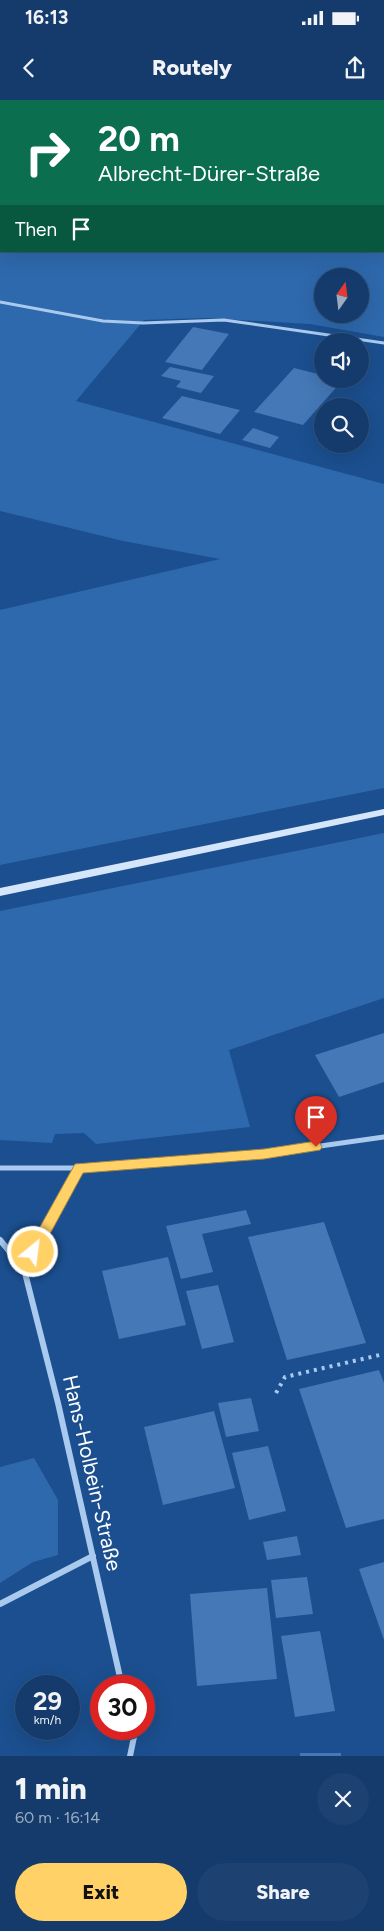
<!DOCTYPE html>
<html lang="en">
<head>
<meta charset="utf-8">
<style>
	body { margin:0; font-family:Figtree,sans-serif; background:#1d4271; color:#f1f3f6; height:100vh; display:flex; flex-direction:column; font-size:19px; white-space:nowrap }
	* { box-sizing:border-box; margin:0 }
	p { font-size:16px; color:#9dadc1 }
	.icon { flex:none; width:28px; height:28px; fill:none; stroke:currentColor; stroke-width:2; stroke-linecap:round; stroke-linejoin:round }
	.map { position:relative; height:1656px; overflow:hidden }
	.sheet { display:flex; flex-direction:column; background:#143b6b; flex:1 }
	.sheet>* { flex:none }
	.guide { position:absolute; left:0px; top:0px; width:385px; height:152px; box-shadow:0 5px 20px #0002,0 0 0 1px #33557e; background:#0b6e4f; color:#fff; overflow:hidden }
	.needle { width:32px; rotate:14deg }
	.buttons { position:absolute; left:314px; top:168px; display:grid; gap:10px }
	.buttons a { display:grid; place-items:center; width:55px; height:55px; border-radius:50%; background:#143b6b; box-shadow:0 5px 20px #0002,0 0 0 1px #33557e; font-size:25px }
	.speed { position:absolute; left:15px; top:1575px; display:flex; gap:10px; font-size:25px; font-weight:700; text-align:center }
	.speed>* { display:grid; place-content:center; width:65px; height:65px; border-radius:50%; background:#143b6b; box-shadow:0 5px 20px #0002,0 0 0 1px #33557e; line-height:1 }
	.speed small { font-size:12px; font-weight:400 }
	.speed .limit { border:8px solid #d22; background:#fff; color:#111 }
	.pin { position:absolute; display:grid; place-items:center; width:42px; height:42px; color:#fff; margin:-51px -21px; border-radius:50% 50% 50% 0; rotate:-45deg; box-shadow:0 0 5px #0007 }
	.pin .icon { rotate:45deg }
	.me { position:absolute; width:55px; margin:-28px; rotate:29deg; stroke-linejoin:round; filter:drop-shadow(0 0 4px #0008) }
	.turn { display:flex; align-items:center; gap:18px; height:105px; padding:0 15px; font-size:22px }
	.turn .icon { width:65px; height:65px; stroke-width:2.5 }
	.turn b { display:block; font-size:35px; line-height:42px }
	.then { display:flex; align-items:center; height:48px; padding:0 15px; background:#0003; gap:10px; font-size:19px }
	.round { display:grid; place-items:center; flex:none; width:52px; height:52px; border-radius:26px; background:#1d4271 }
	.overview { display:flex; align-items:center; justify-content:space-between; height:85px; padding:0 15px }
	h1 { font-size:30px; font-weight:800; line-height:38px }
	.primary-button { display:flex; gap:10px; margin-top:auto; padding:10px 15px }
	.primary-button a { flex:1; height:58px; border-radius:30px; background:#ffd166; color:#111; font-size:20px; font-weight:800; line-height:58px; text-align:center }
	.primary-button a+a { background:#1d4271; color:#f1f3f6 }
	.status { display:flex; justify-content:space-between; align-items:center; height:35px; padding:0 25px; background:#143b6b; direction:ltr }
	.status svg { height:14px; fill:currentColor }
	header { display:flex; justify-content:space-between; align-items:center; height:65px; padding:0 15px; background:#143b6b; font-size:22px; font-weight:800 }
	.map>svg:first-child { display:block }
</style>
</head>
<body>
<div class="status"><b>16:13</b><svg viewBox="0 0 49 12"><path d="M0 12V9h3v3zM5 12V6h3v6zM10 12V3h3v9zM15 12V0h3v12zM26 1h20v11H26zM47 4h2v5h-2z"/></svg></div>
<header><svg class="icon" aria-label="back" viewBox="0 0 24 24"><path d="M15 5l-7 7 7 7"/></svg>Routely<svg class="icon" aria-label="share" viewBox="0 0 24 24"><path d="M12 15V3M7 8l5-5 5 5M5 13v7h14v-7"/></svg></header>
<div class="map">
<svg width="384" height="1656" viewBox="0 0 384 1656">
	<rect width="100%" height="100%" fill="#1b4f8f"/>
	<g fill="#2e69ad" fill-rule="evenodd">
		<path d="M0 0H384V237L310 224 205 218 144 220 76 301 384 384V688L0 765V510L220 459 123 441 0 411ZM1 1H384V151H1ZM322 176H360V214H322Z"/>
		<polygon points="384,733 384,898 229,950 250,1027 96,1044 84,1033 55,1034 52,1043 0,1040 0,811"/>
		<polygon points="34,1358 58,1400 58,1455 33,1462 0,1483 0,1367"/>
	</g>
	<g fill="#4478b7">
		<polygon points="193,227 229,234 202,270 165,262"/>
		<polygon points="170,267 214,276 201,293 176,287 181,281 161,276"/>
		<polygon points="294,268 322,275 322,279 342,281 303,325 254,312"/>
		<polygon points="182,296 240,310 220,334 162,318"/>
		<polygon points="253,328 279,337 270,348 242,340"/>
		<polygon points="384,933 384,982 339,997 315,955"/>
		<polygon points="246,1110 251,1124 202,1134 213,1172 181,1179 166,1126"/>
		<polygon points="324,1122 366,1243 287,1260 248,1137"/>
		<polygon points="168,1157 186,1225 119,1239 102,1171"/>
		<polygon points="218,1185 234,1242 202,1249 186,1191"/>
		<polygon points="379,1270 384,1283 384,1419 346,1428 299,1289"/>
		<polygon points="251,1298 259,1331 226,1337 218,1303"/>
		<polygon points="214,1311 235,1388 163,1405 144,1327"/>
		<polygon points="268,1346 286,1411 249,1420 232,1353"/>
		<polygon points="297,1436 301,1455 267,1460 263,1442"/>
		<polygon points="384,1462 384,1540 359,1469"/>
		<polygon points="307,1477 313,1514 276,1518 271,1480"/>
		<polygon points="267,1488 277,1579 197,1586 190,1494"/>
		<polygon points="320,1531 335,1611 295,1617 281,1536"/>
		<rect x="300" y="1653" width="41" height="3"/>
	</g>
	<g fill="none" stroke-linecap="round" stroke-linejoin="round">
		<polyline stroke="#a9c9ee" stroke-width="2" stroke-dasharray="2 2.5" stroke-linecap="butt" points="94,0 96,1"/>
		<polyline stroke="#a9c9ee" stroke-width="4" stroke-dasharray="3 5" stroke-linecap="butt" points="276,1293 285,1277 384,1254"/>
		<polyline stroke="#a9c9ee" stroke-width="3" points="0,202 103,221 143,223 224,220 384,243"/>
		<g stroke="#a9c9ee" stroke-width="5">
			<polyline points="0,1068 79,1068 264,1054 384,1037"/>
			<polyline points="66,1092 79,1068"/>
		</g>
		<g stroke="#a9c9ee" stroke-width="6">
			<polyline points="0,1140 24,1169 58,1303 122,1586"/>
			<polyline points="24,1169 67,1091"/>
			<polyline points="0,1504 93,1456"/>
			<polyline points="130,1656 134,1637 132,1629"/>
		</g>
		<polygon fill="#d6e6fa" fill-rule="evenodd" points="384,709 384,715 0,796 0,788"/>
	</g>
	<polygon fill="#ffd166" stroke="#a68842" points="316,1041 320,1043 322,1047 320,1050 264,1059 83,1073 38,1156 33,1158 28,1156 26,1152 75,1064 264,1049"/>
	<g text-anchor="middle" stroke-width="4" stroke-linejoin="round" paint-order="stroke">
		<g font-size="21" fill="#fff" stroke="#1b4f8f">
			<text transform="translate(92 1373) rotate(77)" y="7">Hans-Holbein-Straße</text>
		</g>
	</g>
</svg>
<div class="buttons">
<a><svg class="needle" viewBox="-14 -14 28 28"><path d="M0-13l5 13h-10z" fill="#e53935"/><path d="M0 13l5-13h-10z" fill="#9dadc1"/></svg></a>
<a><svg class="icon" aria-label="sound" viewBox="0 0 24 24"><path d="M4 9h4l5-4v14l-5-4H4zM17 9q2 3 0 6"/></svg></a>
<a><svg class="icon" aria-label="search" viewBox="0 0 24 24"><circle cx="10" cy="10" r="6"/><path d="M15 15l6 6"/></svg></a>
</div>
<div class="speed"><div>29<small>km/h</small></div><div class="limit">30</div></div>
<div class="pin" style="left:316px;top:1047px;background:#d93025"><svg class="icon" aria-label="arrive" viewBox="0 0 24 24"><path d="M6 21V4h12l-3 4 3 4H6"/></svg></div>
<svg class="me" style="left:33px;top:1152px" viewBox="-20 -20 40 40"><circle r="17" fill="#ffd166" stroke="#fff" stroke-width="3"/><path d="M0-11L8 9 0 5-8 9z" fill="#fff"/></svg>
<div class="guide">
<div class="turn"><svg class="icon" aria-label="right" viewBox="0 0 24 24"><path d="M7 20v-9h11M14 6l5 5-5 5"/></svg><div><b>20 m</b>Albrecht-Dürer-Straße</div></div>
<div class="then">Then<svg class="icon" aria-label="arrive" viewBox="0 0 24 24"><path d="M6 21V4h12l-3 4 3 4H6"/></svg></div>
</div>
</div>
<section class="sheet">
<div class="overview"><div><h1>1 min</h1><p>60 m · 16:14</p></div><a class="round"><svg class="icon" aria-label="close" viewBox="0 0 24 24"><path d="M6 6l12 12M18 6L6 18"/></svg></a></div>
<div class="primary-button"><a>Exit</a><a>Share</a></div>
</section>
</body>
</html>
